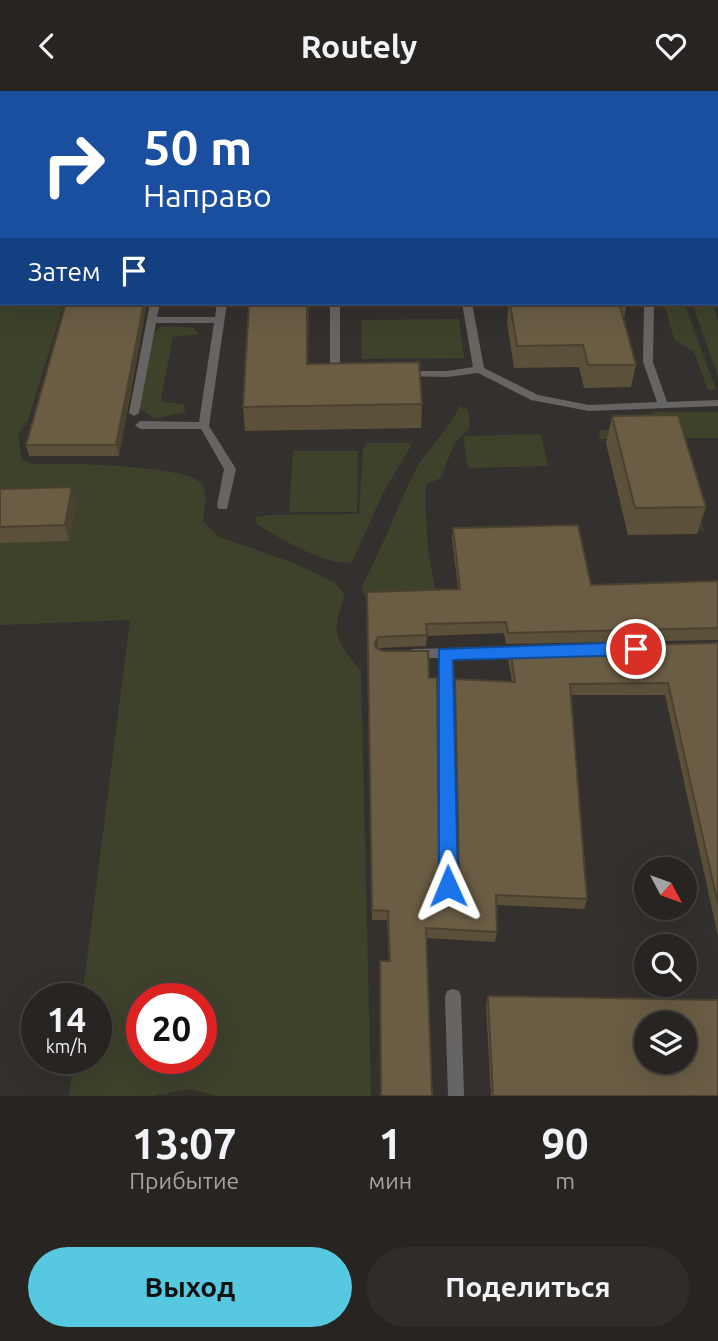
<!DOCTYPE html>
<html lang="ru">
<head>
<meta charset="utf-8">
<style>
	body { margin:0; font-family:Ubuntu,sans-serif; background:#2f2c2a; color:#f1f3f6; height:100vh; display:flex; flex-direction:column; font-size:26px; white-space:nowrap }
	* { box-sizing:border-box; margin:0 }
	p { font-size:23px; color:#a4a4a5 }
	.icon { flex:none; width:38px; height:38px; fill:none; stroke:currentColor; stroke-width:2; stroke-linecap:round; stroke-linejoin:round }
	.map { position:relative; height:1005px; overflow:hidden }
	.details { display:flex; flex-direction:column; background:#272422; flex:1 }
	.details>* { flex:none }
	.top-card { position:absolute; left:0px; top:0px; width:719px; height:214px; box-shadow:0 7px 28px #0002,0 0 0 2px #434140; background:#1a4fa0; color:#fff; overflow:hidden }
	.needle { width:46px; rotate:131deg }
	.controls { position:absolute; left:634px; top:766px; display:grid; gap:14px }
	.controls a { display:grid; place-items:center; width:63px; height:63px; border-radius:50%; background:#272422; box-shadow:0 7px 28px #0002,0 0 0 2px #434140; font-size:35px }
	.speed { position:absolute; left:21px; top:892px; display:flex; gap:14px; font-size:35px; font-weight:700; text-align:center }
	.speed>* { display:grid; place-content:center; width:91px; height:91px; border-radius:50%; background:#272422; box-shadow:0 7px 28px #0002,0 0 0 2px #434140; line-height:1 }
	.speed small { font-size:18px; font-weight:400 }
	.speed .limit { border:10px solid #d22; background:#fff; color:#111 }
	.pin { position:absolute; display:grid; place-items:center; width:60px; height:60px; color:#fff; margin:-30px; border:4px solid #fff; border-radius:50%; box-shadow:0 2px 7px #0007 }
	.me { position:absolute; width:77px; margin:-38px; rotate:359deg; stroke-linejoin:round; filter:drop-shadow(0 0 5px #0008) }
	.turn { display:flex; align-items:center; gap:24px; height:147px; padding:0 28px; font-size:32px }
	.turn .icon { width:91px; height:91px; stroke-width:2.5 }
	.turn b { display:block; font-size:49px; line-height:60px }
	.then { display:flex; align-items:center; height:66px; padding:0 28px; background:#0003; gap:14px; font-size:26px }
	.eta { display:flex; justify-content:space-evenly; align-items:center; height:119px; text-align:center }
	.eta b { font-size:42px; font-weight:700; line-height:49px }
	.action { display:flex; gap:14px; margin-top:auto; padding:14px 28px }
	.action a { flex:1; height:80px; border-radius:42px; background:#56c9e0; color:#111; font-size:28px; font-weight:700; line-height:80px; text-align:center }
	.action a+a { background:#2f2c2a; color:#f1f3f6 }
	header { display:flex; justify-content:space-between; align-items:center; height:91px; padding:0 28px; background:#272422; font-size:32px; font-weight:700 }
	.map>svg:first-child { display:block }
</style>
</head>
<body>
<header><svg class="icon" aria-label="back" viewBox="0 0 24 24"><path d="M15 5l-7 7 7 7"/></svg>Routely<svg class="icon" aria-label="heart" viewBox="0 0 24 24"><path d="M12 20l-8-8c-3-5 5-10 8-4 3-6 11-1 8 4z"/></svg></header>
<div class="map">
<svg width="718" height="1005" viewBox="0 0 718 1005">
	<rect width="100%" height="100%" fill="#34302d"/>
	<g fill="#3e422b" fill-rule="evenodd">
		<path d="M0 152 2 212H64L28 330 18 343 22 369 34 373C62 372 185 374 201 392 209 401 204 419 203 430L219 446 294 472 334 491 345 504C330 543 336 550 361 580L371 1005H217L190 998 153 1005H69L74 968H96V908H82L130 529 0 534ZM142 908H201V968H142Z"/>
		<polygon points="664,212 684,212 716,299 708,299 694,261 674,248"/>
		<polygon points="692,212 712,212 718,229 718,285"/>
		<polygon points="459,228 464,267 362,268 361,229"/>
		<polygon points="169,235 194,237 199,243 173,246 161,308 163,311 184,313 185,321 154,328 139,316 154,243 160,236"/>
		<path d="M460 315 468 319 470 336 454 353 441 387 427 393 425 401 428 460 436 504 366 505 362 500 363 493C384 454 398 412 419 373 432 352 449 339 460 315Z"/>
		<polygon points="653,321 718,321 718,347 684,347 680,353 704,441 699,438 673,350 599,348 600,339 641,339"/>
		<polygon points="541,343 548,375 468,377 463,345"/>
		<path d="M367 352H410L411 355 383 402 352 471C328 476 276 446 256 432V426L269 424 359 423 363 358Z"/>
		<polygon points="293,360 358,360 357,421 289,421"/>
	</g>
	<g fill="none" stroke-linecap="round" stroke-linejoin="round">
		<polyline stroke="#28121e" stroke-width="10" points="718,116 718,117"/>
		<g fill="#676464" fill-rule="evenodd">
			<rect x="94" y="0" width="8" height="2"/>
			<rect x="215" y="0" width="8" height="2"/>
			<rect x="407" y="0" width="8" height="2"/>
			<polygon points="150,212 160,212 157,226 215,226 217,212 227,212 209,335 236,378 227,418 219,418 217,415 224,378 201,338 140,338 135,334 140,330 199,331 214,232 156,232 139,322 134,325 129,322"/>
			<polygon points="330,212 340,212 340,280 345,283 340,286 331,285 330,283"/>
			<polygon points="462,212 472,212 484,277 538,304 589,314 657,311 643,271 644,212 654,212 653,271 667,311 718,309 718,315 589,320 531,309 478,282 447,286 399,285 398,283 403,280 447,280 473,276"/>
			<polygon points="525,555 530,556 531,560 530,564 525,565 451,567 455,795 453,800 448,802 443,800 441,795 438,567 409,567 408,563 409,559 414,558"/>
			<polygon points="453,898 459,900 461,906 464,1005 448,1005 445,906 447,900"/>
		</g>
		<polygon fill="#676464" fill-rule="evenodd" points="642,0 654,0 655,2 643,2"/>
	</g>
	<g fill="#5b503a">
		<polygon points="0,0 73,0 73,2 2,2 2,146 0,146"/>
		<rect x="240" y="0" width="139" height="2"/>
		<polygon points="66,212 147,212 119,365 29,365 26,354"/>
		<polygon points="509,212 625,212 626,215 624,228 636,274 631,296 584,297 579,276 514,277 507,231"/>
		<polygon points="308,273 422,313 421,337 245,340 243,316"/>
		<polygon points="612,325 706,416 697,443 628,444 606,352"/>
		<polygon points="0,398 76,412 69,450 0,452"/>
		<polygon points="453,437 591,494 718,490 718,549 506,553 504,542 427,545 426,555 378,557 439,785 448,795 455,793 458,788 454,599 455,588 512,590 508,568 510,557 718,552 718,845 665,604 571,604 587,808 584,818 497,814 497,841 495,851 426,847 389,870 387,829 372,829 367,501 458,498 452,448"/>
		<polygon points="488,905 718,1005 491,1005 486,914"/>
	</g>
	<g fill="#4a4130">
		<polygon points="144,212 147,212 119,365 116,354"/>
		<polygon points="307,212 309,212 308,297 307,273"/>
		<polygon points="72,396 76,412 69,450 65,434"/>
		<polygon points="378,546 378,557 374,563 375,552"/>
	</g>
	<g fill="#6a5d44" stroke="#4a4130" stroke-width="2" fill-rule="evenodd">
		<polygon points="0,0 68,0 68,1 64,2 2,2 2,59 0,52 0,14 1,14 1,6 0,6"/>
		<rect x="295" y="0" width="84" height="2"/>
		<rect x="0" y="61" width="2" height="75"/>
		<polygon points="66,212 144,212 116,354 26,354"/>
		<polygon points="249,212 307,212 307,273 419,271 422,313 243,316"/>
		<polygon points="510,212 625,212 626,215 620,215 636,274 588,274 583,254 517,255"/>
		<polygon points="678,324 706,416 635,417 612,325"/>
		<polygon points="72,396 65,434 0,436 0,398"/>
		<polygon points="578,434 591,494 718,490 718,537 508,542 506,531 426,533 427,544 378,546 375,552 376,557 383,560 428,560 429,587 437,587 439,785 448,795 455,793 459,785 455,588 515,591 510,557 718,552 718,813 668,592 570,593 587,808 496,804 497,841 426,837 432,1005 381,1005 380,870 390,870 388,820 372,819 367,501 460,498 453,437"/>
		<path d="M488 905 718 909V1005H493ZM646 933H684V971H646Z"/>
	</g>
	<polygon fill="#1a73e8" stroke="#114b97" stroke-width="2" points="636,551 644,558 636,564 453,569 458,795 455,801 448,804 442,801 439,795 439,558"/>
</svg>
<div class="controls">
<a><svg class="needle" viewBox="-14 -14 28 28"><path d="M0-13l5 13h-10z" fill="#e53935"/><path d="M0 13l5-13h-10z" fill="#a4a4a5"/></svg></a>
<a><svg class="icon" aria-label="search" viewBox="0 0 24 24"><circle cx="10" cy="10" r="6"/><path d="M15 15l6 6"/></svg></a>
<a><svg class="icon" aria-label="layers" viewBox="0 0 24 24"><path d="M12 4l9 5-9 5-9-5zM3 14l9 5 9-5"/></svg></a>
</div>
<div class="speed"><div>14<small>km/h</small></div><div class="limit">20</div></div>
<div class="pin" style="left:636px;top:558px;background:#d93025"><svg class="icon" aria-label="arrive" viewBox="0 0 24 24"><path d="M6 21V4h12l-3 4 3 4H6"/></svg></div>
<svg class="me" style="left:448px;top:795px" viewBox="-20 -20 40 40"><path d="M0-17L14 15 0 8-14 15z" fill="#1a73e8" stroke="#fff" stroke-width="4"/></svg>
<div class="top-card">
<div class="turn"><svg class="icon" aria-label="right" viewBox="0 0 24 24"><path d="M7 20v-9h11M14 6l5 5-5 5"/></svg><div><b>50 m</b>Направо</div></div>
<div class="then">Затем<svg class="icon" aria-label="arrive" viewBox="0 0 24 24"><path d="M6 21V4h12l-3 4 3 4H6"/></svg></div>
</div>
</div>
<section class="details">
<div class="eta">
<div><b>13:07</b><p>Прибытие</p></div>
<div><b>1</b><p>мин</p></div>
<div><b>90</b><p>m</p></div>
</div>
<div class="action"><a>Выход</a><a>Поделиться</a></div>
</section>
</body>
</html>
